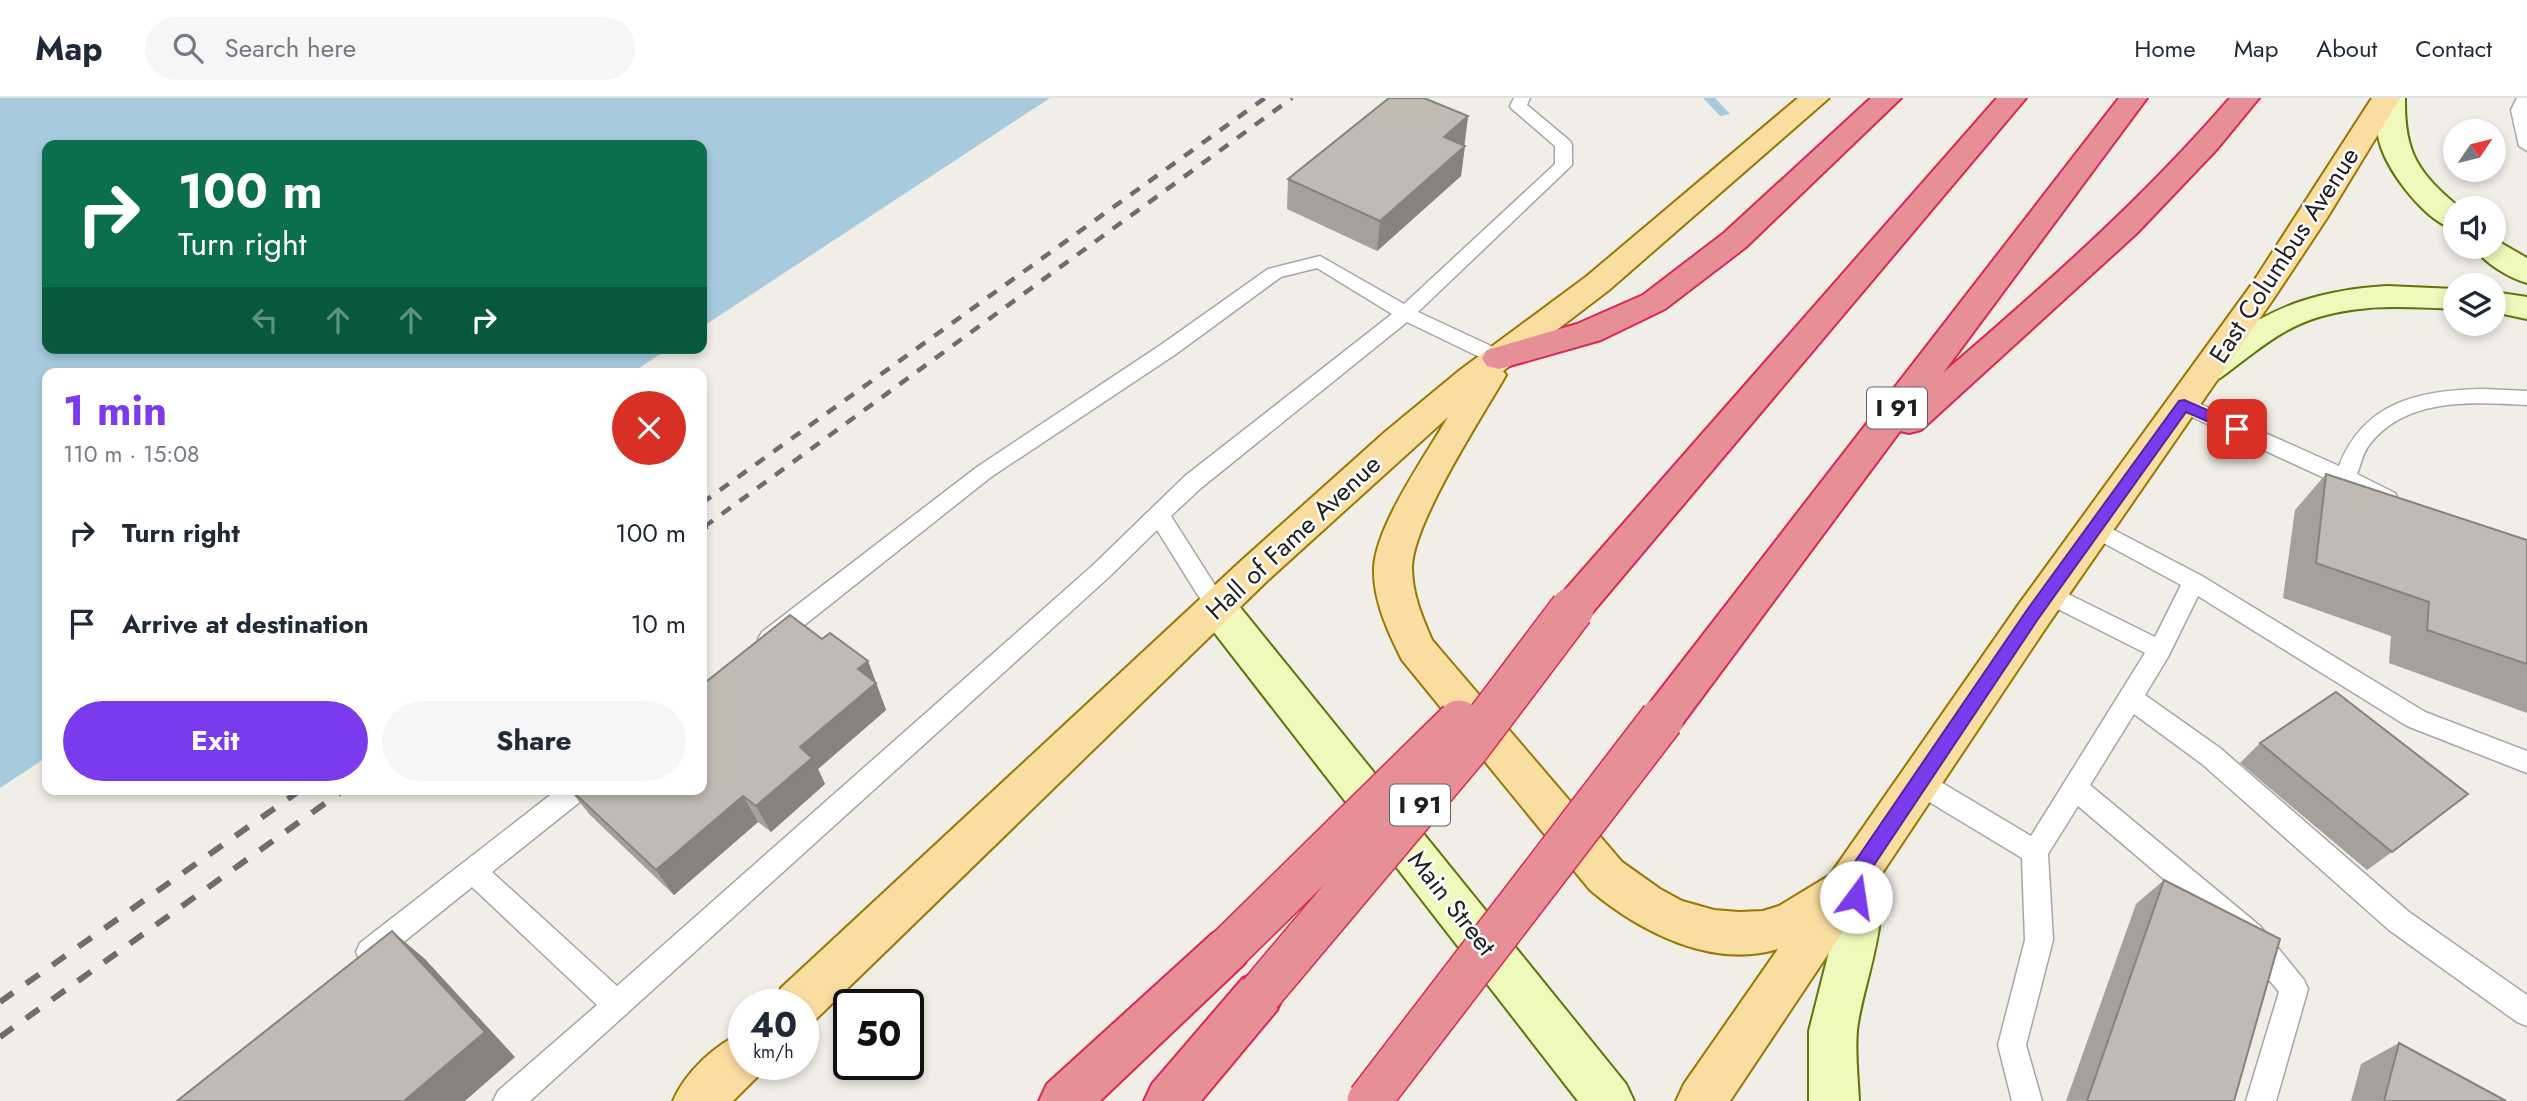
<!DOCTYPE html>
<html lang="en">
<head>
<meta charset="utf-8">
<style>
	body { margin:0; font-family:Jost,sans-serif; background:#f6f6f7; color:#1f2937; height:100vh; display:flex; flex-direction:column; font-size:26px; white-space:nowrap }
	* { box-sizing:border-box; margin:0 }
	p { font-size:23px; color:#747a83 }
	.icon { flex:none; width:38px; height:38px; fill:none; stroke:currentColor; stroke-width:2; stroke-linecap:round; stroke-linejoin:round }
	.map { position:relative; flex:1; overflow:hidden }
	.drawer { position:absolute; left:42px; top:270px; width:665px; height:427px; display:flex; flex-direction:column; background:#fff; border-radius:14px; box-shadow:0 4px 10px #0003 }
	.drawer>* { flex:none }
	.guide { position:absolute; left:42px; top:42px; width:665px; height:214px; border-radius:14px; box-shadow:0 4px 10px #0003; background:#0b6e4f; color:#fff; overflow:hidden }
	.needle { width:46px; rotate:55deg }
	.controls { position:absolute; left:2443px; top:21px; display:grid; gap:14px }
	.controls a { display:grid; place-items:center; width:63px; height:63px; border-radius:50%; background:#fff; box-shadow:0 4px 10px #0003; font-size:35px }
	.speed { position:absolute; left:728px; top:891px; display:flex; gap:14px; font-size:35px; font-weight:700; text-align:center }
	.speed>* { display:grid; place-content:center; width:91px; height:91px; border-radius:50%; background:#fff; box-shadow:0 4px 10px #0003; line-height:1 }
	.speed small { font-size:18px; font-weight:400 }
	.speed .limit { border:4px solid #111; border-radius:10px; background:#fff; color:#111 }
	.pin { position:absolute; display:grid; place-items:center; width:60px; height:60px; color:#fff; margin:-30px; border-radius:14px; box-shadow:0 4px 10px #0006 }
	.me { position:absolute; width:77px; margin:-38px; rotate:14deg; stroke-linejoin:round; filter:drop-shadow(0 0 5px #0008) }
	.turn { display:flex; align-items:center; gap:24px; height:147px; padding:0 21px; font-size:32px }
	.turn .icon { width:91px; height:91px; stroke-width:2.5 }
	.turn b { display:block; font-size:49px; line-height:60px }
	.lanes { display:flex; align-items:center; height:66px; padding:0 21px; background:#0003; justify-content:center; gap:35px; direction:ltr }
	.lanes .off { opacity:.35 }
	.round { display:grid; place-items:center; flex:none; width:74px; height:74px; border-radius:37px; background:#f6f6f7 }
	.head { display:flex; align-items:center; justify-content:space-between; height:119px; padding:0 21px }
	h1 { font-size:42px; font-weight:700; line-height:52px; color:#7c3aed }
	.primary-button { display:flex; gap:14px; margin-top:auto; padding:14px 21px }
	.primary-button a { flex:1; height:80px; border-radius:42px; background:#7c3aed; color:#fff; font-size:28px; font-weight:700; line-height:80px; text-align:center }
	.primary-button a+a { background:#f6f6f7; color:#1f2937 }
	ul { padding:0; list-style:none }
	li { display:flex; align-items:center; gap:21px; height:91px; padding:0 21px }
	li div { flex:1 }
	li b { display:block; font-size:26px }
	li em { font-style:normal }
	header { display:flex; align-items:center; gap:42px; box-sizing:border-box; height:98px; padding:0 35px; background:#fff; border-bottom:2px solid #e0e1e3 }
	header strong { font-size:33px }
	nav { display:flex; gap:38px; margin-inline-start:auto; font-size:24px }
	.search { width:490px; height:63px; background:#f6f6f7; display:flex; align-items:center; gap:18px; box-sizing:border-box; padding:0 24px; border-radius:38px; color:#747a83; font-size:26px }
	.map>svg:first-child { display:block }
</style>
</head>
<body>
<header>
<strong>Map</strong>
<div class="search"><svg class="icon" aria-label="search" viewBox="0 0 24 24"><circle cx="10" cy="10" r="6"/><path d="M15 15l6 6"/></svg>Search here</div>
<nav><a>Home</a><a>Map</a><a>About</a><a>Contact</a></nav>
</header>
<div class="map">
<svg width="2527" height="1003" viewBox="0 0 2527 1003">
	<rect width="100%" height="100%" fill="#f0eee6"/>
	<polygon fill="#a7cbdd" points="0,0 1050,0 702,229 702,47 47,47 47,250 669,250 632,275 47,275 47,659 0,690"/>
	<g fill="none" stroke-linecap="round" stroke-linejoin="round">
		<polygon fill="#a7cbdd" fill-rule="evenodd" points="1703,0 1715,0 1730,16 1720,18"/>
		<g stroke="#a6a6a6" stroke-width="3">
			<g id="lane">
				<polygon points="1514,0 1530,0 1527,7 1570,43 1572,47 1572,67 1418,214 1506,255 1509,260 1506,265 1492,265 1407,224 1201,390 1171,418 1225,503 1228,509 1225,515 1217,518 1209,515 1157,432 1108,480 530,1003 493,1003 498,993 597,907 472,789 380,863 370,867 360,863 356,854 360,845 558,691 589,691 586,699 492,774 617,888 1092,468 1185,378 1392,216 1317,170 1281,179 1176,256 991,379 778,548 770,550 762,548 758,541 762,534 977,369 1162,246 1268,171 1320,158 1404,206 1555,66 1555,48 1512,11 1510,8"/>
				<polygon points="2517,0 2527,0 2527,53 2519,48 2511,12"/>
				<path d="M2484 291 2527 293V307C2474 304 2406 299 2370 346 2363 354 2361 366 2357 376L2395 395 2398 401 2395 407 2387 409 2177 312 2174 307 2177 302H2191L2339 368C2364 303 2421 292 2484 291Z"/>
				<polygon points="2095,422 2202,478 2425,614 2527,653 2527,675 2407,628 2198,498 2168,559 2145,597 2220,650 2409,814 2527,897 2527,928 2517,924 2389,832 2202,666 2134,616 2090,687 2260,828 2304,882 2308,891 2276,1003 2246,1003 2279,894 2240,846 2078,708 2048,756 2053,842 2026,947 2042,1003 2012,1003 1998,947 2025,842 2022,760 1911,693 1907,685 1911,677 1920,674 1929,677 2031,738 2145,555 2040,502 2037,496 2040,490 2048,487 2056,490 2155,539 2181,487 2087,436 2084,430 2087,424"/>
			</g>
		</g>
		<g stroke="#5e7607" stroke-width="4">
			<g id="secondary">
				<path d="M2377 0H2405C2404 55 2418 75 2460 110H2455V131C2427 125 2390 76 2381 49 2375 32 2377 17 2377 0Z"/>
				<path d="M2494 141 2527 160V185C2509 180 2484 165 2474 149H2494Z"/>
				<path d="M2387 188 2455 191V211C2399 208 2337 204 2286 233 2263 246 2242 264 2220 280L2208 283 2196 280 2191 272C2199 260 2212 252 2224 244 2277 206 2322 192 2387 188Z"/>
				<polygon points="2494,194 2527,199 2527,221 2494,214"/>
				<polygon points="1217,494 1231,498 1626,986 1634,1003 1578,1003 1203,520 1198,509 1203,498"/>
				<path d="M1857 757 1873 763C1896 813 1863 882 1857 932 1855 955 1858 980 1859 1003H1809V933L1832 842 1835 777 1841 763Z"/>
			</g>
		</g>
		<g stroke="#987703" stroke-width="4">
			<g id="primary">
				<path d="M1798 0H1829L1609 192 1503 273 1506 277C1482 319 1412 426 1412 470 1412 495 1422 519 1432 542L1622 764 1660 791 1682 803 1714 812 1739 814 1763 813 1779 808 1830 777 2019 506 2252 186 2372 0H2400L2327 120 2274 200 2047 528 1730 1003H1676L1684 986 1778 851C1712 871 1640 834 1590 792L1402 562C1388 534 1373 502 1374 470 1376 427 1426 357 1448 319L1267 483 815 922 803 927V906H775L781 890 1241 463 1385 334 1460 272 1587 178Z"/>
				<path d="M744 934V966H765L761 975 733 1003H673C685 975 715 946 744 934Z"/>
			</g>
		</g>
		<g stroke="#d82952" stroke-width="4">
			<g id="highway">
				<polygon points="1871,0 1901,0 1746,149 1665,211 1601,242 1499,271 1487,268 1482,260 1487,252 1577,226 1643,197 1724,135"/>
				<polygon points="1997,0 2026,0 1586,522 1572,526 1558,522 1553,511 1558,500"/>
				<path d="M2119 0H2147L1943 275C2044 188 2143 101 2230 0H2259L2217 51 2137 135 1921 332 1909 335 1900 333 1677 633 1662 638 1647 633 1641 621 1647 609Z"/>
				<polygon points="1229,828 1245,835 1252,850 1245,865 1100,1003 1039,1003 1047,986 1213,835"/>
				<polygon points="1260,873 1277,880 1284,896 1277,912 1201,1003 1144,1003 1152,986 1243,880"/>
			</g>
		</g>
		<use href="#lane" fill="#fff" fill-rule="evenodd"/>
		<use href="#secondary" fill="#eff9bb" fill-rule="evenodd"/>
		<use href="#primary" fill="#fadda0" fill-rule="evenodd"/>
		<use href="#highway" fill="#e68f96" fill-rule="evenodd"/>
		<g stroke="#6d6d6d" stroke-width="4.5" stroke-dasharray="11 11" stroke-linecap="butt">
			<polyline points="702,405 1265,0"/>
			<polyline points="704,429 1292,0"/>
		</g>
		<g stroke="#6d6d6d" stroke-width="6" stroke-dasharray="16 16" stroke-linecap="butt">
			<polyline points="702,431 707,428"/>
			<polyline points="0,904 302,691"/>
			<polyline points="0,939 345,691"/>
		</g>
		<g stroke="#d82952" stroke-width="46" stroke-linecap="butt">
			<g id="highway-bridge">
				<polyline points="1229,850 1459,624"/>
				<polyline points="1260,896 1467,650 1572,511"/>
				<polyline points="1369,1003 1662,621"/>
			</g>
		</g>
		<use href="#highway-bridge" stroke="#e68f96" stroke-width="43"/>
	</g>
	<g fill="#a5a099">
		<polygon points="1468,18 1461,78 1377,153 1287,111 1288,81"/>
		<polygon points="2326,376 2527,442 2527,615 2389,565 2391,538 2283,500 2295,412"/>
		<polygon points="868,563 886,612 818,671 825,686 771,734 758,724 674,797 590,717 569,691"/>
		<polygon points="2260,645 2392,754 2367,772 2240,665"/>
		<polygon points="2164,782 2234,1003 2066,1003 2136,806"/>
		<polygon points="2399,945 2506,1003 2351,1003 2361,966"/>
	</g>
	<g fill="#86827d">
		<polygon points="1468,18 1464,48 1444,39"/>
		<polygon points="1465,48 1461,78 1377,153 1380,123"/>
		<polygon points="868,563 886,612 818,671 825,686 771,734 756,708 858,571"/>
		<polygon points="743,698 758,724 674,797 656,772"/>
		<polygon points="392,833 425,861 515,959 465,1003 404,1003"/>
	</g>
	<g fill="#c0bab2" stroke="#86827d" stroke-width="2">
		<polygon points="1389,0 1424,0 1468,18 1444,39 1465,48 1380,123 1288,81"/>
		<polygon points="2326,376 2527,442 2527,566 2427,532 2429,504 2316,465"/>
		<polygon points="790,517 822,541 830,535 868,563 858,571 876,585 800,649 812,660 756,708 743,698 656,772 570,691 702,691 702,587"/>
		<polygon points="2336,594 2468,696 2392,754 2260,645"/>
		<polygon points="2164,782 2280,841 2234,1003 2087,1003"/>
		<polygon points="392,833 485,934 404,1003 177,1003"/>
		<polygon points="2399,945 2506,1003 2384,1003"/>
	</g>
	<polygon fill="#7c3aed" stroke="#51269a" stroke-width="2" points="2184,302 2242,327 2245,331 2237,336 2186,314 2038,521 1866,779 1863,805 1856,807 1850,805 1847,799 1850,771 2027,512 2179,303"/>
	<g text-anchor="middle" stroke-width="5" stroke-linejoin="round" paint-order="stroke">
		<g fill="#fff" stroke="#626262" stroke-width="2">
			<rect x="1867" y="289.5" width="60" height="41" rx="5"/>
			<rect x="1390" y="686.5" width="60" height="41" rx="5"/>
		</g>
		<g font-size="24" font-weight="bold" fill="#1f1f1f">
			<text x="1897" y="318">I 91</text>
			<text x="1420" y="715">I 91</text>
		</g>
		<g font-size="26" fill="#1f1f1f" stroke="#fff">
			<text transform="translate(2284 157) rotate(-57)" y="9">East Columbus Avenue</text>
			<text transform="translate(1293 439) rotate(-43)" y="9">Hall of Fame Avenue</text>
			<text transform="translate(1452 805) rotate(52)" y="9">Main Street</text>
		</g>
	</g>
</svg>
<div class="controls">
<a><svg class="needle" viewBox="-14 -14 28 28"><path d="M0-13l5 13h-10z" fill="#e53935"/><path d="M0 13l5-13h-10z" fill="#747a83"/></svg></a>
<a><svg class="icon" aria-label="sound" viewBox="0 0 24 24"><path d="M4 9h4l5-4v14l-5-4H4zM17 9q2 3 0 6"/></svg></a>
<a><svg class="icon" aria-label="layers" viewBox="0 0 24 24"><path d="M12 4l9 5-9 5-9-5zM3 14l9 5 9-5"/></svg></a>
</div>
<div class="speed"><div>40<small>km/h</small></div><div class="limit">50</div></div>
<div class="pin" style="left:2237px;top:331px;background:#d93025"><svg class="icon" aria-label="arrive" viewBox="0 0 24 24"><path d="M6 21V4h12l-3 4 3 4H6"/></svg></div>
<svg class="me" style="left:1856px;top:799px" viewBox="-20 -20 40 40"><circle r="19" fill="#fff"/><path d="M0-13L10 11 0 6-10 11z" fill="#7c3aed"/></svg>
<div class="guide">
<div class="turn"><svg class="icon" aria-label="right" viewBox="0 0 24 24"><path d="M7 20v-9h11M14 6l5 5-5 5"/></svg><div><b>100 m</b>Turn right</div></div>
<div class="lanes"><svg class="icon off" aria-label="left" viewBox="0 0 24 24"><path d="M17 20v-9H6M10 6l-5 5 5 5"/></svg><svg class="icon off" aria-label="ahead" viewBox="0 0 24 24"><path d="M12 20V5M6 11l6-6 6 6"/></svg><svg class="icon off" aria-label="ahead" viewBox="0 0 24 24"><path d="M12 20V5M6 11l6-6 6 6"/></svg><svg class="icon" aria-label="right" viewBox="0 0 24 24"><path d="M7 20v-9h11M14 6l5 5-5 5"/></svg></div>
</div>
<section class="drawer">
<div class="head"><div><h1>1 min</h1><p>110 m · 15:08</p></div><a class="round" style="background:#d93025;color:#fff"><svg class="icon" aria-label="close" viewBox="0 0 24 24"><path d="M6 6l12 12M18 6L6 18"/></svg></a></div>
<ul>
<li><svg class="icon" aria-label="right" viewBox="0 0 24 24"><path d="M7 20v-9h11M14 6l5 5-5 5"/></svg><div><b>Turn right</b></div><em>100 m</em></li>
<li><svg class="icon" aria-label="arrive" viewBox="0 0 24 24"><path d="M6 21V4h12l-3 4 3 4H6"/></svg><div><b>Arrive at destination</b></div><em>10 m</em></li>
</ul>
<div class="primary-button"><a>Exit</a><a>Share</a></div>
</section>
</div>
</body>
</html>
